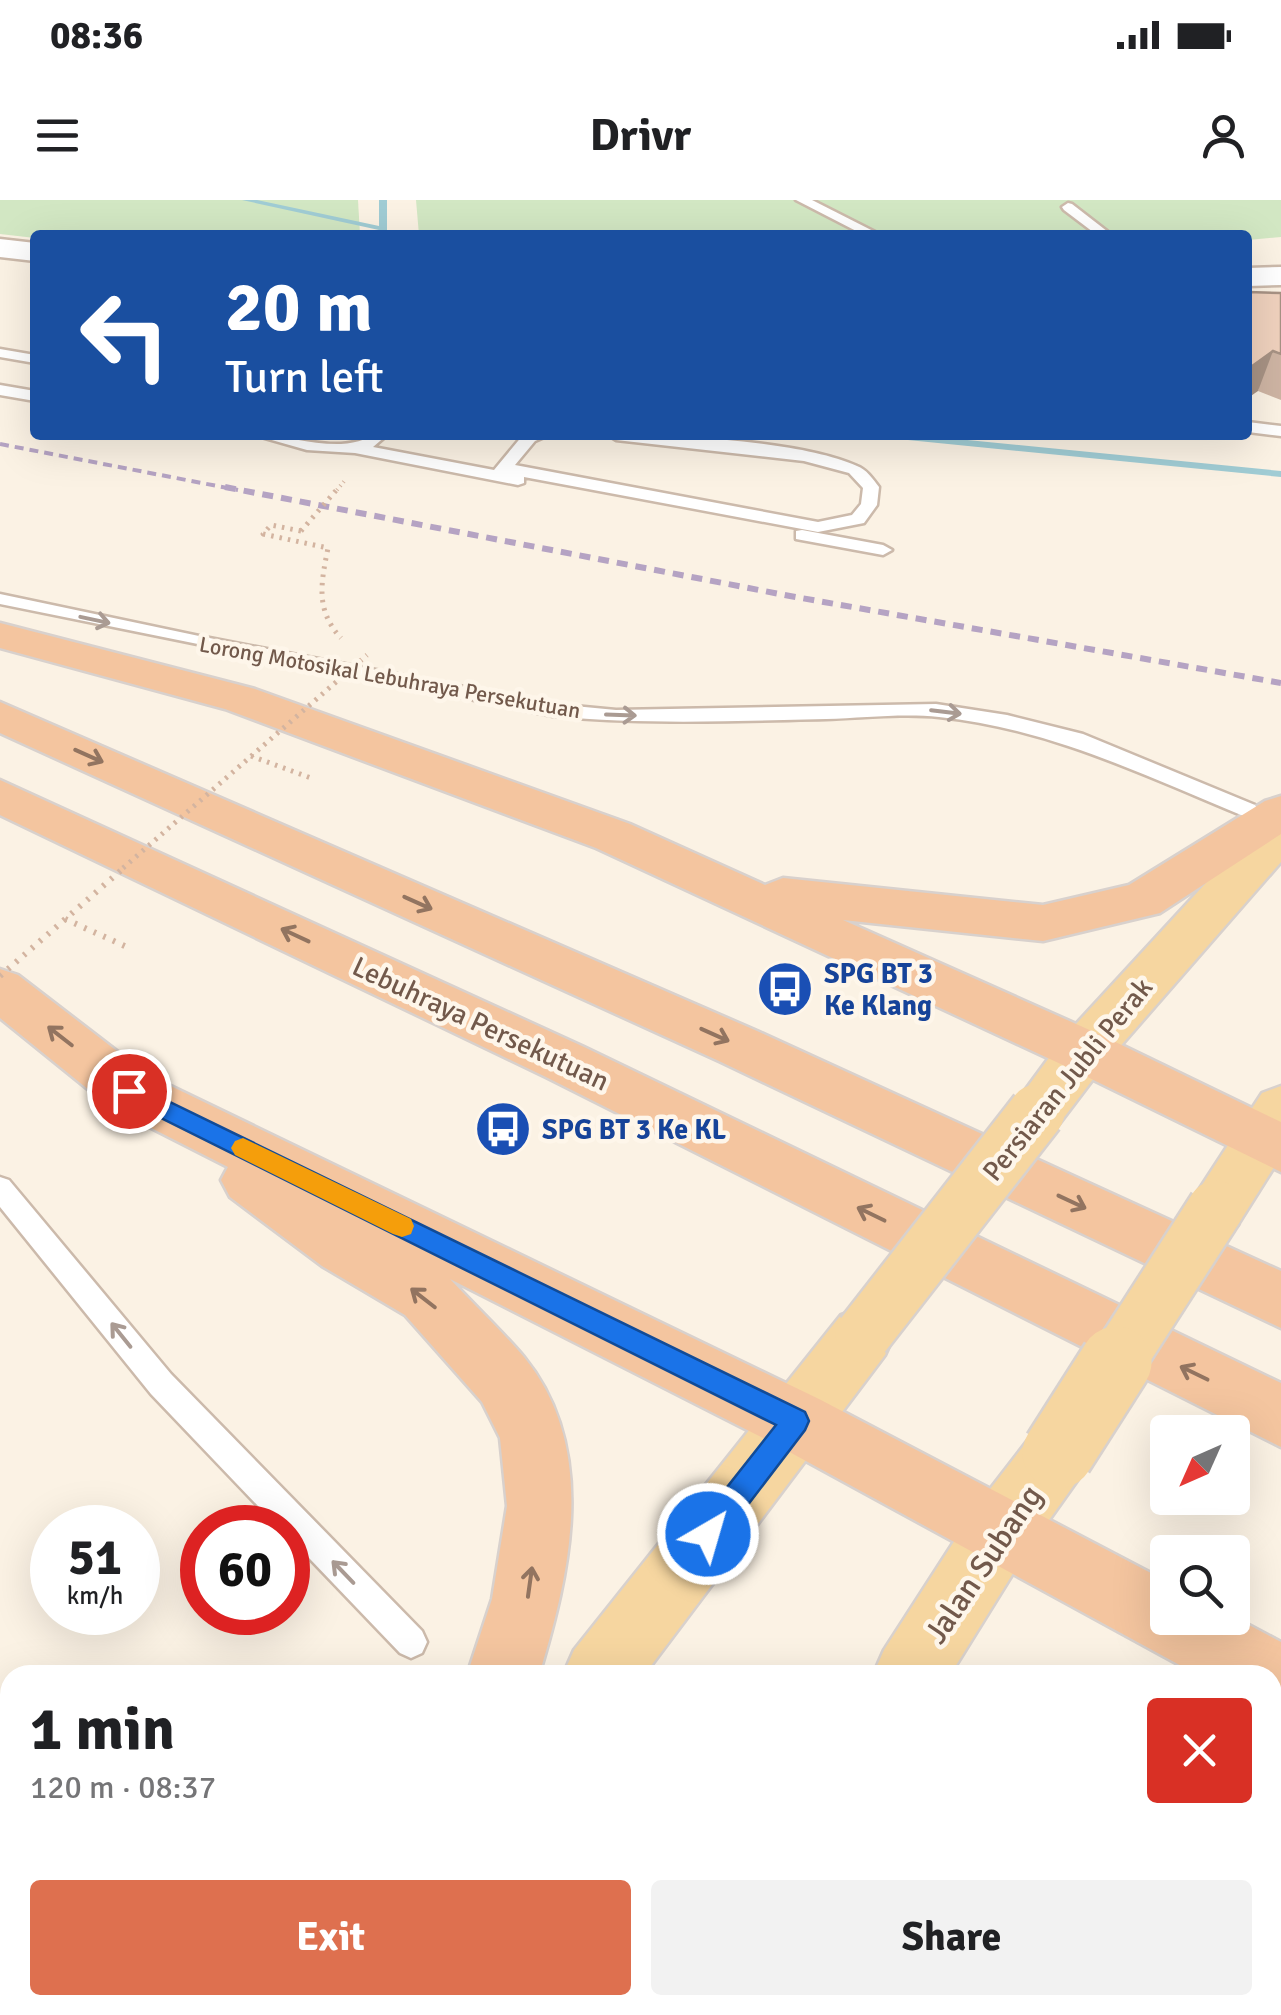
<!DOCTYPE html>
<html lang="en">
<head>
<meta charset="utf-8">
<style>
	body { margin:0; font-family:Signika,sans-serif; background:#f2f2f2; color:#202124; height:100vh; display:flex; flex-direction:column; font-size:38px; white-space:nowrap }
	* { box-sizing:border-box; margin:0 }
	p { font-size:32px; color:#757577 }
	.icon { flex:none; width:55px; height:55px; fill:none; stroke:currentColor; stroke-width:2; stroke-linecap:round; stroke-linejoin:round }
	.map { position:relative; flex:1; overflow:hidden }
	.sheet { position:absolute; left:0px; top:1465px; width:1282px; height:350px; display:flex; flex-direction:column; background:#fff; border-radius:30px 30px 0 0; box-shadow:0 10px 40px #0002 }
	.sheet>* { flex:none }
	.banner { position:absolute; left:30px; top:30px; width:1222px; height:210px; border-radius:10px; box-shadow:0 10px 40px #0002; background:#1a4fa0; color:#fff; overflow:hidden }
	.needle { width:65px; rotate:225deg }
	.fabs { position:absolute; left:1150px; top:1215px; display:grid; gap:20px }
	.fabs a { display:grid; place-items:center; width:100px; height:100px; border-radius:10px; background:#fff; box-shadow:0 10px 40px #0002; font-size:50px }
	.speed { position:absolute; left:30px; top:1305px; display:flex; gap:20px; font-size:50px; font-weight:700; text-align:center }
	.speed>* { display:grid; place-content:center; width:130px; height:130px; border-radius:50%; background:#fff; box-shadow:0 10px 40px #0002; line-height:1 }
	.speed small { font-size:25px; font-weight:400 }
	.speed .limit { border:15px solid #d22; background:#fff; color:#111 }
	.pin { position:absolute; display:grid; place-items:center; width:85px; height:85px; color:#fff; margin:-42px; border:5px solid #fff; border-radius:50%; box-shadow:0 2px 10px #0007 }
	.me { position:absolute; width:110px; margin:-55px; rotate:38deg; stroke-linejoin:round; filter:drop-shadow(0 0 8px #0008) }
	.turn { display:flex; align-items:center; gap:35px; height:210px; padding:0 30px; font-size:45px }
	.turn .icon { width:130px; height:130px; stroke-width:2.5 }
	.turn b { display:block; font-size:70px; line-height:85px }
	.round { display:grid; place-items:center; flex:none; width:105px; height:105px; border-radius:10px; background:#f2f2f2 }
	.head { display:flex; align-items:center; justify-content:space-between; height:170px; padding:0 30px }
	h1 { font-size:60px; font-weight:700; line-height:75px }
	.button { display:flex; gap:20px; margin-top:auto; padding:20px 30px }
	.button a { flex:1; height:115px; border-radius:10px; background:#de704f; color:#fff; font-size:40px; font-weight:700; line-height:115px; text-align:center }
	.button a+a { background:#f2f2f2; color:#202124 }
	.status { display:flex; justify-content:space-between; align-items:center; height:70px; padding:0 50px; background:#fff; direction:ltr }
	.status svg { height:28px; fill:currentColor }
	header { display:flex; justify-content:space-between; align-items:center; height:130px; padding:0 30px; background:#fff; font-size:45px; font-weight:700 }
	.map>svg:first-child { display:block }
</style>
</head>
<body>
<div class="status"><b>08:36</b><svg viewBox="0 0 49 12"><path d="M0 12V9h3v3zM5 12V6h3v6zM10 12V3h3v9zM15 12V0h3v12zM26 1h20v11H26zM47 4h2v5h-2z"/></svg></div>
<header><svg class="icon" aria-label="menu" viewBox="0 0 24 24"><path d="M4 6h16M4 12h16M4 18h16"/></svg>Drivr<svg class="icon" aria-label="person" viewBox="0 0 24 24"><circle cx="12" cy="8" r="4"/><path d="M4 21q1-7 8-7t8 7"/></svg></header>
<div class="map">
<svg width="1281" height="1815" viewBox="0 0 1281 1815">
	<rect width="100%" height="100%" fill="#fbf2e4"/>
	<g fill="#d2e7c3">
		<polygon points="0,0 358,0 360,35 35,38 0,34"/>
		<polygon points="416,0 1281,0 1281,37 1248,40 1248,35 419,35"/>
	</g>
	<g fill="none" stroke-linecap="round" stroke-linejoin="round">
		<g fill="#a0ccd4" fill-rule="evenodd">
			<polygon points="242,0 257,0 379,26 379,0 387,0 387,35 379,35 379,30"/>
			<polygon points="883,235 917,235 1281,271 1281,277 888,238"/>
		</g>
		<g stroke="#ccbaab" stroke-width="5">
			<g id="service">
				<polygon points="796,0 812,0 881,35 864,35"/>
				<polygon points="1068,3 1072,4 1112,35 1097,35 1064,10 1062,7"/>
				<polygon points="0,149 35,155 35,163 0,157"/>
				<polygon points="0,185 35,191 35,201 0,195"/>
				<polygon points="1248,222 1281,226 1281,236 1248,232"/>
				<path d="M254 235C284 235 312 245 341 244 358 244 370 235 387 235L373 247 494 270 523 235H549L535 241 515 265 818 322 852 315 861 304 863 288 849 273 804 261 616 240 608 235C673 235 799 240 857 266 866 269 873 279 879 287L877 305 864 323 818 332 524 277V283L518 285 355 253 307 250Z"/>
				<polygon points="802,330 883,345 892,350 883,355 796,339 796,331"/>
				<path d="M0 394 199 436 553 504 616 510 936 504 1007 515 1083 534 1255 605 1258 610 1255 615H1241C1142 574 1047 528 939 517 903 513 863 518 826 519 734 521 644 525 553 516L0 404Z"/>
				<polygon points="0,977 9,980 171,1174 422,1431 427,1442 422,1453 411,1458 400,1453 288,1336 288,1328 279,1328 151,1194 0,1007"/>
			</g>
		</g>
		<g stroke="#ccbaab" stroke-width="5">
			<g id="tertiary">
				<polygon points="0,39 35,43 35,61 0,57"/>
				<polygon points="1281,67 1281,85 1248,86 1248,68"/>
			</g>
		</g>
		<g stroke="#d8d1cd" stroke-width="5">
			<g id="primary">
				<polygon points="1281,616 1281,662 1103,866 1056,928 1037,935 1018,928 1009,912 1065,836 1264,620"/>
				<polygon points="1281,886 1281,956 1237,1026 1216,1033 1195,1026 1187,1008 1262,893"/>
				<polygon points="863,1107 885,1115 894,1135 885,1155 644,1475 563,1475 574,1450 841,1115"/>
				<polygon points="1058,1221 1081,1231 1091,1253 1081,1275 1025,1354 950,1475 873,1475 884,1450 977,1306 1035,1231"/>
				<polygon points="298,1805 384,1805 380,1815 294,1815"/>
			</g>
		</g>
		<g stroke="#d8d1cd" stroke-width="5">
			<g id="trunk">
				<polygon points="0,423 255,489 630,624 765,685 783,678 1043,705 1129,685 1265,601 1281,596 1281,634 1160,713 1043,741 843,720 1103,836 1281,922 1281,972 1065,866 596,648 225,509 0,448"/>
				<polygon points="0,502 757,831 1281,1071 1281,1128 719,861 0,533"/>
				<polygon points="0,580 584,847 1281,1183 1281,1247 546,877 0,615"/>
				<path d="M0 769 18 775 148 875 819 1199 1168 1382V1418L1232 1416 1281 1442V1506L1272 1510V1475H1198L773 1243 450 1079C474 1105 501 1130 524 1157 599 1249 570 1373 539 1475H467L492 1399 507 1306 500 1238 482 1202 405 1115 322 1066 230 997 221 980 228 967 110 907 0 818Z"/>
				<polygon points="1272,1532 1281,1534 1281,1608 1272,1607"/>
				<polygon points="662,1805 748,1805 744,1815 658,1815"/>
			</g>
		</g>
		<g stroke="#d3b4a0" stroke-width="5" stroke-dasharray="2.5 6" stroke-linecap="butt">
			<path d="M301 331 271 325 263 334 328 348C321 383 315 410 341 438"/>
			<polyline points="251,556 311,578"/>
		</g>
		<polyline stroke="#d3b4a0" stroke-width="6" stroke-dasharray="2.5 8" stroke-linecap="butt" points="65,719 127,747"/>
		<use href="#service" fill="#fff" fill-rule="evenodd"/>
		<use href="#tertiary" fill="#fff" fill-rule="evenodd"/>
		<use href="#primary" fill="#f6d6a0" fill-rule="evenodd"/>
		<use href="#trunk" fill="#f4c59f" fill-rule="evenodd"/>
		<polyline stroke="#b5a3c3" stroke-width="4" stroke-dasharray="9 6" stroke-linecap="butt" points="0,244 238,290"/>
		<polyline stroke="#b5a3c3" stroke-width="6" stroke-dasharray="11 8" stroke-linecap="butt" points="225,287 790,396 1281,483"/>
		<g stroke="#d8d1cd" stroke-width="60" stroke-linecap="butt">
			<g id="primary-bridge-far1">
				<polyline points="863,1135 1037,912"/>
				<polyline points="1115,1165 1216,1008"/>
			</g>
		</g>
		<g stroke="#d8d1cd" stroke-width="76" stroke-linecap="butt">
			<polyline id="primary-bridge" points="1058,1253 1116,1162"/>
		</g>
		<polyline stroke="#d3b4a0" stroke-width="4" stroke-dasharray="1 4" stroke-linecap="butt" points="337,290 346,279"/>
		<g stroke="#d3b4a0" stroke-width="5" stroke-dasharray="2.5 6" stroke-linecap="butt">
			<polyline points="301,331 339,287"/>
			<polyline points="123,668 367,455"/>
		</g>
		<polyline stroke="#d3b4a0" stroke-width="6" stroke-dasharray="2.5 8" stroke-linecap="butt" points="0,776 126,666"/>
		<use href="#primary-bridge-far1" stroke="#f6d6a0" stroke-width="55"/>
		<use href="#primary-bridge" stroke="#f6d6a0" stroke-width="71"/>
	</g>
	<polygon fill="#ceb4a3" points="1281,93 1281,200 1258,191"/>
	<polygon fill="#a79284" points="1273,151 1258,191 1248,198 1248,169"/>
	<polygon fill="#efd1bd" stroke="#a79284" stroke-width="2.5" points="1248,92 1281,93 1281,154 1273,151 1248,169"/>
	<defs><path id="oneway-shaft" d="M-6 0H5M1.5-3L5.5 0L1.5 3" fill="none" stroke-width="1.6" stroke-linecap="round" stroke-linejoin="round" transform="scale(2.5)"/></defs>
	<g stroke="#aa9b93">
		<use href="#oneway-shaft" transform="translate(95 420) rotate(12)"/>
		<use href="#oneway-shaft" transform="translate(946 512) rotate(7)"/>
		<use href="#oneway-shaft" transform="translate(621 515) rotate(2)"/>
		<use href="#oneway-shaft" transform="translate(121 1135) rotate(-129)"/>
		<use href="#oneway-shaft" transform="translate(343 1372) rotate(-134)"/>
	</g>
	<g stroke="#927460">
		<use href="#oneway-shaft" transform="translate(89 556) rotate(24)"/>
		<use href="#oneway-shaft" transform="translate(418 703) rotate(24)"/>
		<use href="#oneway-shaft" transform="translate(295 735) rotate(-155)"/>
		<use href="#oneway-shaft" transform="translate(715 835) rotate(24)"/>
		<use href="#oneway-shaft" transform="translate(60 836) rotate(-142)"/>
		<use href="#oneway-shaft" transform="translate(1072 1002) rotate(25)"/>
		<use href="#oneway-shaft" transform="translate(871 1014) rotate(-154)"/>
		<use href="#oneway-shaft" transform="translate(423 1098) rotate(-142)"/>
		<use href="#oneway-shaft" transform="translate(1194 1173) rotate(-154)"/>
		<use href="#oneway-shaft" transform="translate(530 1382) rotate(-82)"/>
	</g>
	<polygon fill="#1a73e8" stroke="#114b97" stroke-width="2.5" points="129,882 805,1212 809,1221 805,1230 718,1344 708,1348 698,1344 694,1334 698,1324 776,1225 121,898 118,891"/>
	<polygon fill="#f59e0b" points="243,938 411,1019 414,1026 411,1034 402,1037 393,1034 235,955 231,948 235,941"/>
	<defs>
		<g id="bus-disc" transform="scale(2.875)"><circle r="9.5" fill="#1a4fb4" stroke="#fef6ea"/><path d="M-5-6H5V4H4V6H2V4H-2V6H-4V4H-5ZM-3.5-4V0h7V-4ZM-3.5 1.2v1.5H-2V1.2ZM2 1.2v1.5H3.5V1.2Z" fill="#fff"/></g>
	</defs>
	<g fill-rule="evenodd">
		<use href="#bus-disc" x="785" y="789"/>
		<use href="#bus-disc" x="503" y="929"/>
	</g>
	<g text-anchor="middle" stroke-width="9" stroke-linejoin="round" paint-order="stroke">
		<g font-size="22" fill="#72594b" stroke="#fef6ea">
			<text transform="translate(390 477) rotate(10)" y="8">Lorong Motosikal Lebuhraya Persekutuan</text>
		</g>
		<g font-size="28" font-weight="bold" fill="#164399" stroke="#fef6ea" text-anchor="start">
			<text x="824" y="783">SPG BT 3<tspan x="824" dy="32">Ke Klang</tspan></text>
			<text x="542" y="939">SPG BT 3 Ke KL</text>
		</g>
		<g font-size="28" fill="#72594b" stroke="#fef6ea">
			<text transform="translate(481 823) rotate(25)" y="10">Lebuhraya Persekutuan</text>
			<text transform="translate(1067 879) rotate(-51)" y="10">Persiaran Jubli Perak</text>
		</g>
		<g font-size="32" fill="#72594b" stroke="#fef6ea">
			<text transform="translate(983 1364) rotate(-56)" y="11">Jalan Subang</text>
		</g>
	</g>
</svg>
<div class="fabs">
<a><svg class="needle" viewBox="-14 -14 28 28"><path d="M0-13l5 13h-10z" fill="#e53935"/><path d="M0 13l5-13h-10z" fill="#757577"/></svg></a>
<a><svg class="icon" aria-label="search" viewBox="0 0 24 24"><circle cx="10" cy="10" r="6"/><path d="M15 15l6 6"/></svg></a>
</div>
<div class="speed"><div>51<small>km/h</small></div><div class="limit">60</div></div>
<div class="pin" style="left:129px;top:891px;background:#d93025"><svg class="icon" aria-label="arrive" viewBox="0 0 24 24"><path d="M6 21V4h12l-3 4 3 4H6"/></svg></div>
<svg class="me" style="left:708px;top:1334px" viewBox="-20 -20 40 40"><circle r="17" fill="#1a73e8" stroke="#fff" stroke-width="3"/><path d="M0-11L8 9 0 5-8 9z" fill="#fff"/></svg>
<div class="banner">
<div class="turn"><svg class="icon" aria-label="left" viewBox="0 0 24 24"><path d="M17 20v-9H6M10 6l-5 5 5 5"/></svg><div><b>20 m</b>Turn left</div></div>
</div>
<section class="sheet">
<div class="head"><div><h1>1 min</h1><p>120 m · 08:37</p></div><a class="round" style="background:#d93025;color:#fff"><svg class="icon" aria-label="close" viewBox="0 0 24 24"><path d="M6 6l12 12M18 6L6 18"/></svg></a></div>
<div class="button"><a>Exit</a><a>Share</a></div>
</section>
</div>
</body>
</html>
